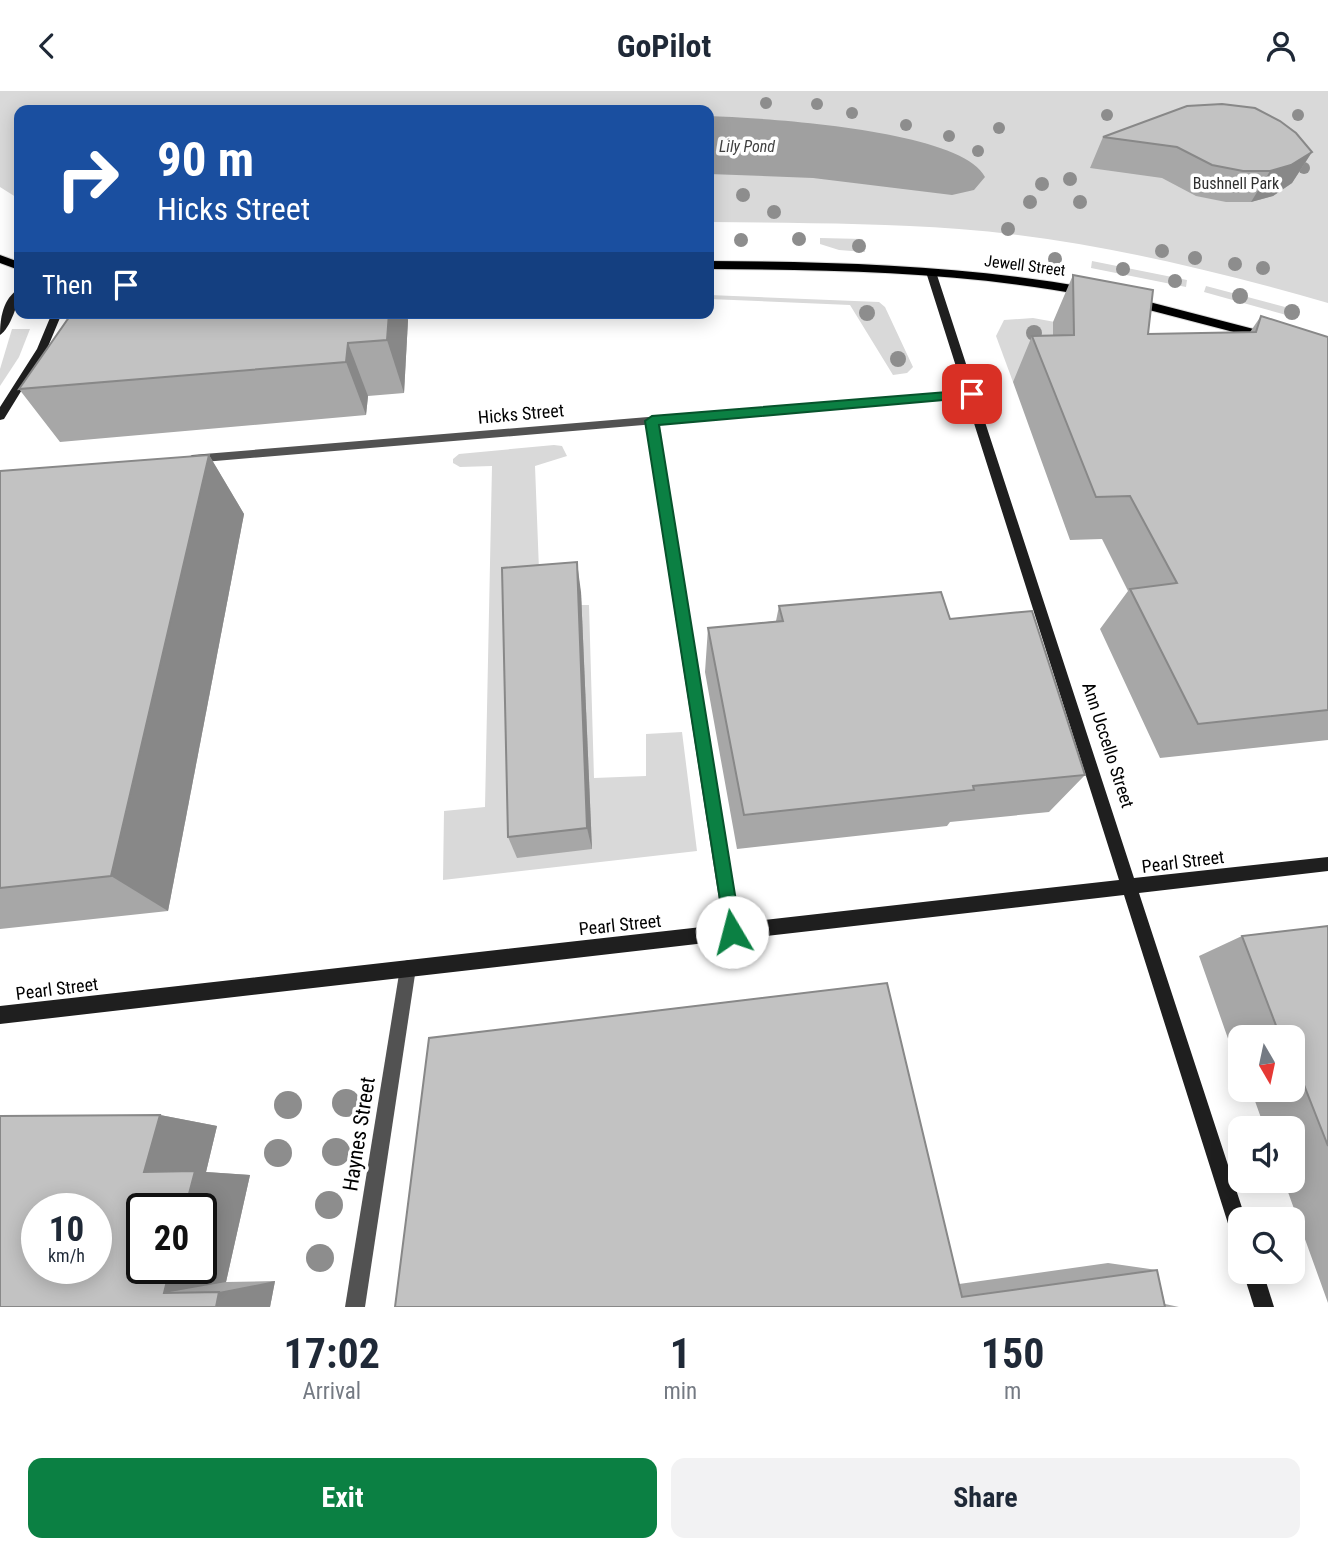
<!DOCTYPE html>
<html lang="en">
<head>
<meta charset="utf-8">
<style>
	body { margin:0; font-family:"Roboto Condensed",sans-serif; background:#f2f2f3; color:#1f2937; height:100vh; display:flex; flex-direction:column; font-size:26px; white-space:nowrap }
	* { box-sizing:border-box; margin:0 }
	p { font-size:23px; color:#747a83 }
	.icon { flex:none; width:38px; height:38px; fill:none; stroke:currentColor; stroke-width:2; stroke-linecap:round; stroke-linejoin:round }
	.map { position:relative; height:1216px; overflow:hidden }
	.drawer { display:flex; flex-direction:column; background:#fff; flex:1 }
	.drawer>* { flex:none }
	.banner { position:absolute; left:14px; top:14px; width:700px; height:214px; border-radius:14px; box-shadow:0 4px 18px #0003; background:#1a4fa0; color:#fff; overflow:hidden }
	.needle { width:46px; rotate:171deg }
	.fabs { position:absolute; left:1228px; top:934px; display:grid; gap:14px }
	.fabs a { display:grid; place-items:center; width:77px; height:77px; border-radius:14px; background:#fff; box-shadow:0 4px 18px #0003; font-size:35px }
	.speed { position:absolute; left:21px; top:1102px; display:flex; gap:14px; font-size:35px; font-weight:700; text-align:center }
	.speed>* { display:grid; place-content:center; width:91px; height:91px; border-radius:50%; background:#fff; box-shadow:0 4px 18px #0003; line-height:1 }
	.speed small { font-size:18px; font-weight:400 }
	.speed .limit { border:4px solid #111; border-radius:10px; background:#fff; color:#111 }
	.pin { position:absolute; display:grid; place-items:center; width:60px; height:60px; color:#fff; margin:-30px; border-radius:14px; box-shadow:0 4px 10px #0006 }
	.me { position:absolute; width:77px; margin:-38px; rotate:352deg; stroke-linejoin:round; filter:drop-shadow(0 0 5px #0008) }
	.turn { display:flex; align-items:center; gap:24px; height:147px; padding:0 28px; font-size:32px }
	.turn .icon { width:91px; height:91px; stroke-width:2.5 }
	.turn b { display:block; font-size:49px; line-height:60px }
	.then { display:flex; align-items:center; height:66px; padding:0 28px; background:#0003; gap:14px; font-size:26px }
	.eta { display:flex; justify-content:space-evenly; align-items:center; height:119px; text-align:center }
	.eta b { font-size:42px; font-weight:700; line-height:49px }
	.cta { display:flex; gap:14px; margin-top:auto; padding:14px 28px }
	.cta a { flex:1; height:80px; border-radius:14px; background:#0b8043; color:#fff; font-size:28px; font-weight:700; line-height:80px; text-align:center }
	.cta a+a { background:#f2f2f3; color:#1f2937 }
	header { display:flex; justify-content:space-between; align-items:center; height:91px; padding:0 28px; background:#fff; font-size:32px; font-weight:700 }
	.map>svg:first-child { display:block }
</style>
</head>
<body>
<header><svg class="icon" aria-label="back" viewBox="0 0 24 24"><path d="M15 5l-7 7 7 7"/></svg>GoPilot<svg class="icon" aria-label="person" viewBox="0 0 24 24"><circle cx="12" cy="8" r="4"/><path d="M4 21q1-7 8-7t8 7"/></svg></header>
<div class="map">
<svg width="1328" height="1216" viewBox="0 0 1328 1216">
	<rect width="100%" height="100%" fill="#fff"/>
	<g fill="#d9d9d9">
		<path d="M0 0H1328V212C1210 178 1081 147 959 138 876 132 792 132 709 131V19H19V108L0 96Z"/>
		<polygon points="820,147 863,148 865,161 839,159 820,153"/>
		<polygon points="1092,170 1187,189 1186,196 1091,177"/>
		<polygon points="1206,195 1300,220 1297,227 1204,201"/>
		<polygon points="709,204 879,211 885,216 913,276 907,282 893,284 850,214 709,208"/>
		<polygon points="1033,227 1055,231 1059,290 1013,291 996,245 1004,229"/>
		<polygon points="12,238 30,238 19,266 0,295 0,278"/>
		<polygon points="554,354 562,355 567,365 535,375 540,505 592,758 581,514 589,514 594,687 646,685 646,643 682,641 697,760 443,789 444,720 485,716 492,375 460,376 453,372 453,368 459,363"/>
	</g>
	<path fill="#a0a0a0" d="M709 25C761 27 961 38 985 86L974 99 952 104 813 87 709 83Z"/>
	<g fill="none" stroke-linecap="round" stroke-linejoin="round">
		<g stroke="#dbdbdb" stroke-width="2">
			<g id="primary">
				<polygon points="0,164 19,171 19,179 0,172"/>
				<path d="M709 170C837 171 963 174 1089 197L1095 201 1089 205C963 181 837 179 709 178Z"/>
				<polygon points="1130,206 1277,244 1279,247 1272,251 1126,213 1124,210"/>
			</g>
		</g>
		<polygon fill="#525252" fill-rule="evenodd" points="651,326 657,330 740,841 738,847 732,849 726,847 724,841 645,330"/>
		<g fill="#525252" fill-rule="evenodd">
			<polygon points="972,299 976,300 976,306 192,372 186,368 192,364"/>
			<polygon points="408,869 414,871 416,877 365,1216 345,1216 400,877 402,871"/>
		</g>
		<g fill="#1f1f1f" fill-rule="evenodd">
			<polygon points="931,178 936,181 1134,787 1328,766 1328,780 1139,802 1246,1129 1241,1129 1241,1152 1234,1149 1231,1142 1124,804 0,933 0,915 1119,789 926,181"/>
			<path d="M19 198C20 209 10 238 0 244 0 227 3 207 19 198Z"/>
			<polygon points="52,222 62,222 47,258 4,328 0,329 0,316 37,258"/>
			<polygon points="1243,1181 1263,1181 1274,1216 1254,1216"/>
		</g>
		<use href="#primary" fill="#000" fill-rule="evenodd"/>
	</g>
	<g fill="#8d8d8d">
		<circle cx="766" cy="12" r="6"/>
		<circle cx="817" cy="13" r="6"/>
		<circle cx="852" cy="22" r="6"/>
		<circle cx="1107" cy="24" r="6"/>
		<circle cx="1298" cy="24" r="6"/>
		<circle cx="906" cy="34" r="6"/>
		<circle cx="999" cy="37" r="6"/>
		<circle cx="949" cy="45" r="6"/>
		<circle cx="978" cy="60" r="6"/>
		<circle cx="1304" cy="77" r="6"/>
		<circle cx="1070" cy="88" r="7"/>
		<circle cx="1042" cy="93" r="7"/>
		<circle cx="743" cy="104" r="7"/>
		<circle cx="1030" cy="111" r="7"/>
		<circle cx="1080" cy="111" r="7"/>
		<circle cx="774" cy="121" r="7"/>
		<circle cx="1008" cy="138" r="7"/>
		<circle cx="799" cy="148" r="7"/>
		<circle cx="741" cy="149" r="7"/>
		<circle cx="859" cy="155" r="7"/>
		<circle cx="1162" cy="160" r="7"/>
		<circle cx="1195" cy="167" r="7"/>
		<circle cx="1055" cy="168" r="7"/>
		<circle cx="1235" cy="173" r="7"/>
		<circle cx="1263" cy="177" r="7"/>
		<circle cx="1123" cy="178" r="7"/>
		<circle cx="1175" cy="190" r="7"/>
		<circle cx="1240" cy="205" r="8"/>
		<circle cx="1292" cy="221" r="8"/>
		<circle cx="867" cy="222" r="8"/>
		<circle cx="1034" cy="242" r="8"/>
		<circle cx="898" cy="268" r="8"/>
		<circle cx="346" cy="1012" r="14"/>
		<circle cx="288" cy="1014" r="14"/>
		<circle cx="336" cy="1061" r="14"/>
		<circle cx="278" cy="1062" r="14"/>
		<circle cx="329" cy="1114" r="14"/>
		<circle cx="320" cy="1167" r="14"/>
	</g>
	<g fill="#a7a7a7">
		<polygon points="1103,46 1312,61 1292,92 1273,105 1251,111 1226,111 1196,105 1162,87 1090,77"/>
		<polygon points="1073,184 1148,243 1250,241 1261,225 1328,246 1328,649 1160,667 1100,538 1128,500 1102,448 1070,449 1013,291 1032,245 1053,245 1053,231"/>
		<polygon points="72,222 406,222 408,229 404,302 368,305 366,324 60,351 19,298"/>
		<polygon points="209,364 244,423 168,820 0,838 0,380"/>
		<polygon points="581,501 592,758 517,767 508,746"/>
		<polygon points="779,515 950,528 1085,684 1049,721 950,731 947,735 737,758 705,581 708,537 776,530"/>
		<polygon points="1328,835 1328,1212 1284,1090 1293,1090 1293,1038 1265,1038 1251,999 1293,999 1293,947 1241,947 1241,969 1237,959 1232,959 1199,865 1242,845"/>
		<polygon points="160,1024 217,1035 206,1081 250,1084 226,1191 275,1190 270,1216 0,1216"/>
		<polygon points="1108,1172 1157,1179 1165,1213 1179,1216 395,1216 959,1193"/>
	</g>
	<g fill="#888">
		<polygon points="1312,61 1292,92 1273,105 1251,111 1270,80"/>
		<polygon points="389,222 406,222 408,229 404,302 387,249"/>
		<polygon points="348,252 368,305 366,324 346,271"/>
		<polygon points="209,364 244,423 168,820 111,785"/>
		<polygon points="577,471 581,501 592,758 587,737"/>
		<polygon points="160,1024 217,1035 206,1081 250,1084 226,1191 164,1202 170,1178 201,1178 201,1118 185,1118 144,1081"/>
		<polygon points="275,1190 270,1216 216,1216 219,1201"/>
	</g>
	<g fill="#c2c2c2" stroke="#888" stroke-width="2" fill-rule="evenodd">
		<polygon points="1222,13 1255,17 1280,30 1296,42 1312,61 1291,74 1270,80 1243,80 1212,74 1177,56 1103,46 1187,15"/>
		<polygon points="1073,184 1153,199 1148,243 1256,241 1261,225 1328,246 1328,619 1198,633 1130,498 1177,492 1130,405 1096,406 1032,245 1074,244"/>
		<polygon points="72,222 389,222 387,249 348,252 346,271 19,298"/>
		<polygon points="209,364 111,785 0,797 0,380"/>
		<polygon points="577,471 587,737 508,746 502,477"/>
		<polygon points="941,501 950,528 1032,520 1085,684 973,695 974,699 744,724 708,537 783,530 779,515"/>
		<polygon points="1328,835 1328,1055 1293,966 1293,947 1280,945 1242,845"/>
		<polygon points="887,892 962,1206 1157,1179 1165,1216 395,1216 429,947"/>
		<path d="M160 1024 144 1081 195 1080 185 1118H142V1178H170L164 1202 219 1201 216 1216H0V1025ZM37 1118H96V1178H37Z"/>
	</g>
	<polygon fill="#0b8043" stroke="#07532c" stroke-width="2" points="972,299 977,300 977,306 659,334 741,841 739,847 732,850 726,847 645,330 652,325"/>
	<g text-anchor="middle" stroke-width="7" stroke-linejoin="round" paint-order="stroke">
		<g font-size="16" font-style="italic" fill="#414141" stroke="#fff">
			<text x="747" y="61">Lily Pond</text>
		</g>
		<g font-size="16" fill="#303030" stroke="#fff">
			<text x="1236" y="98">Bushnell Park</text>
		</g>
		<g font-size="16" fill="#000" stroke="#fff">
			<text transform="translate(1025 174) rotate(7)" y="6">Jewell Street</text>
		</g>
		<g font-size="18" fill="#000" stroke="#fff">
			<text transform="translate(521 323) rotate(-5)" y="6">Hicks Street</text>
			<text transform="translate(1108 654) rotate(72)" y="6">Ann Uccello Street</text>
			<text transform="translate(1183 771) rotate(-7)" y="6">Pearl Street</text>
			<text transform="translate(620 834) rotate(-6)" y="6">Pearl Street</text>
			<text transform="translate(57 898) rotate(-7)" y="6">Pearl Street</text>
		</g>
		<g font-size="21" fill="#000" stroke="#fff">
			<text transform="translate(359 1043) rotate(-81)" y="7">Haynes Street</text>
		</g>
	</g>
</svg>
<div class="fabs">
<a><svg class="needle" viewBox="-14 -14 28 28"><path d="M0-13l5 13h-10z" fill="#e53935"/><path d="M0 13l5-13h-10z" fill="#747a83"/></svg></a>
<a><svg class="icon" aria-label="sound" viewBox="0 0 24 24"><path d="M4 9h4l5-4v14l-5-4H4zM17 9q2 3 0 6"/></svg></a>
<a><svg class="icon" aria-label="search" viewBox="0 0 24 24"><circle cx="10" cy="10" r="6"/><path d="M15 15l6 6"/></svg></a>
</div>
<div class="speed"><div>10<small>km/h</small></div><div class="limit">20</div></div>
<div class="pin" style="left:972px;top:303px;background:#d93025"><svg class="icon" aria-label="arrive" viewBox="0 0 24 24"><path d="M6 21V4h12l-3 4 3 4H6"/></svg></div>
<svg class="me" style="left:732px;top:841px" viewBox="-20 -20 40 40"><circle r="19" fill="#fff"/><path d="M0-13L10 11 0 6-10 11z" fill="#0b8043"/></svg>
<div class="banner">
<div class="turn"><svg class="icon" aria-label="right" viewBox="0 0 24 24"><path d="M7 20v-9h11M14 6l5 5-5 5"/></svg><div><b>90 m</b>Hicks Street</div></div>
<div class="then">Then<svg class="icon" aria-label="arrive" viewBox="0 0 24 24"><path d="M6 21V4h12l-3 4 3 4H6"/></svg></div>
</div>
</div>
<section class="drawer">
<div class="eta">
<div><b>17:02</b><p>Arrival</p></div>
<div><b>1</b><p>min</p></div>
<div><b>150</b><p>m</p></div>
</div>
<div class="cta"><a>Exit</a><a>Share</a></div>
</section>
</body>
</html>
